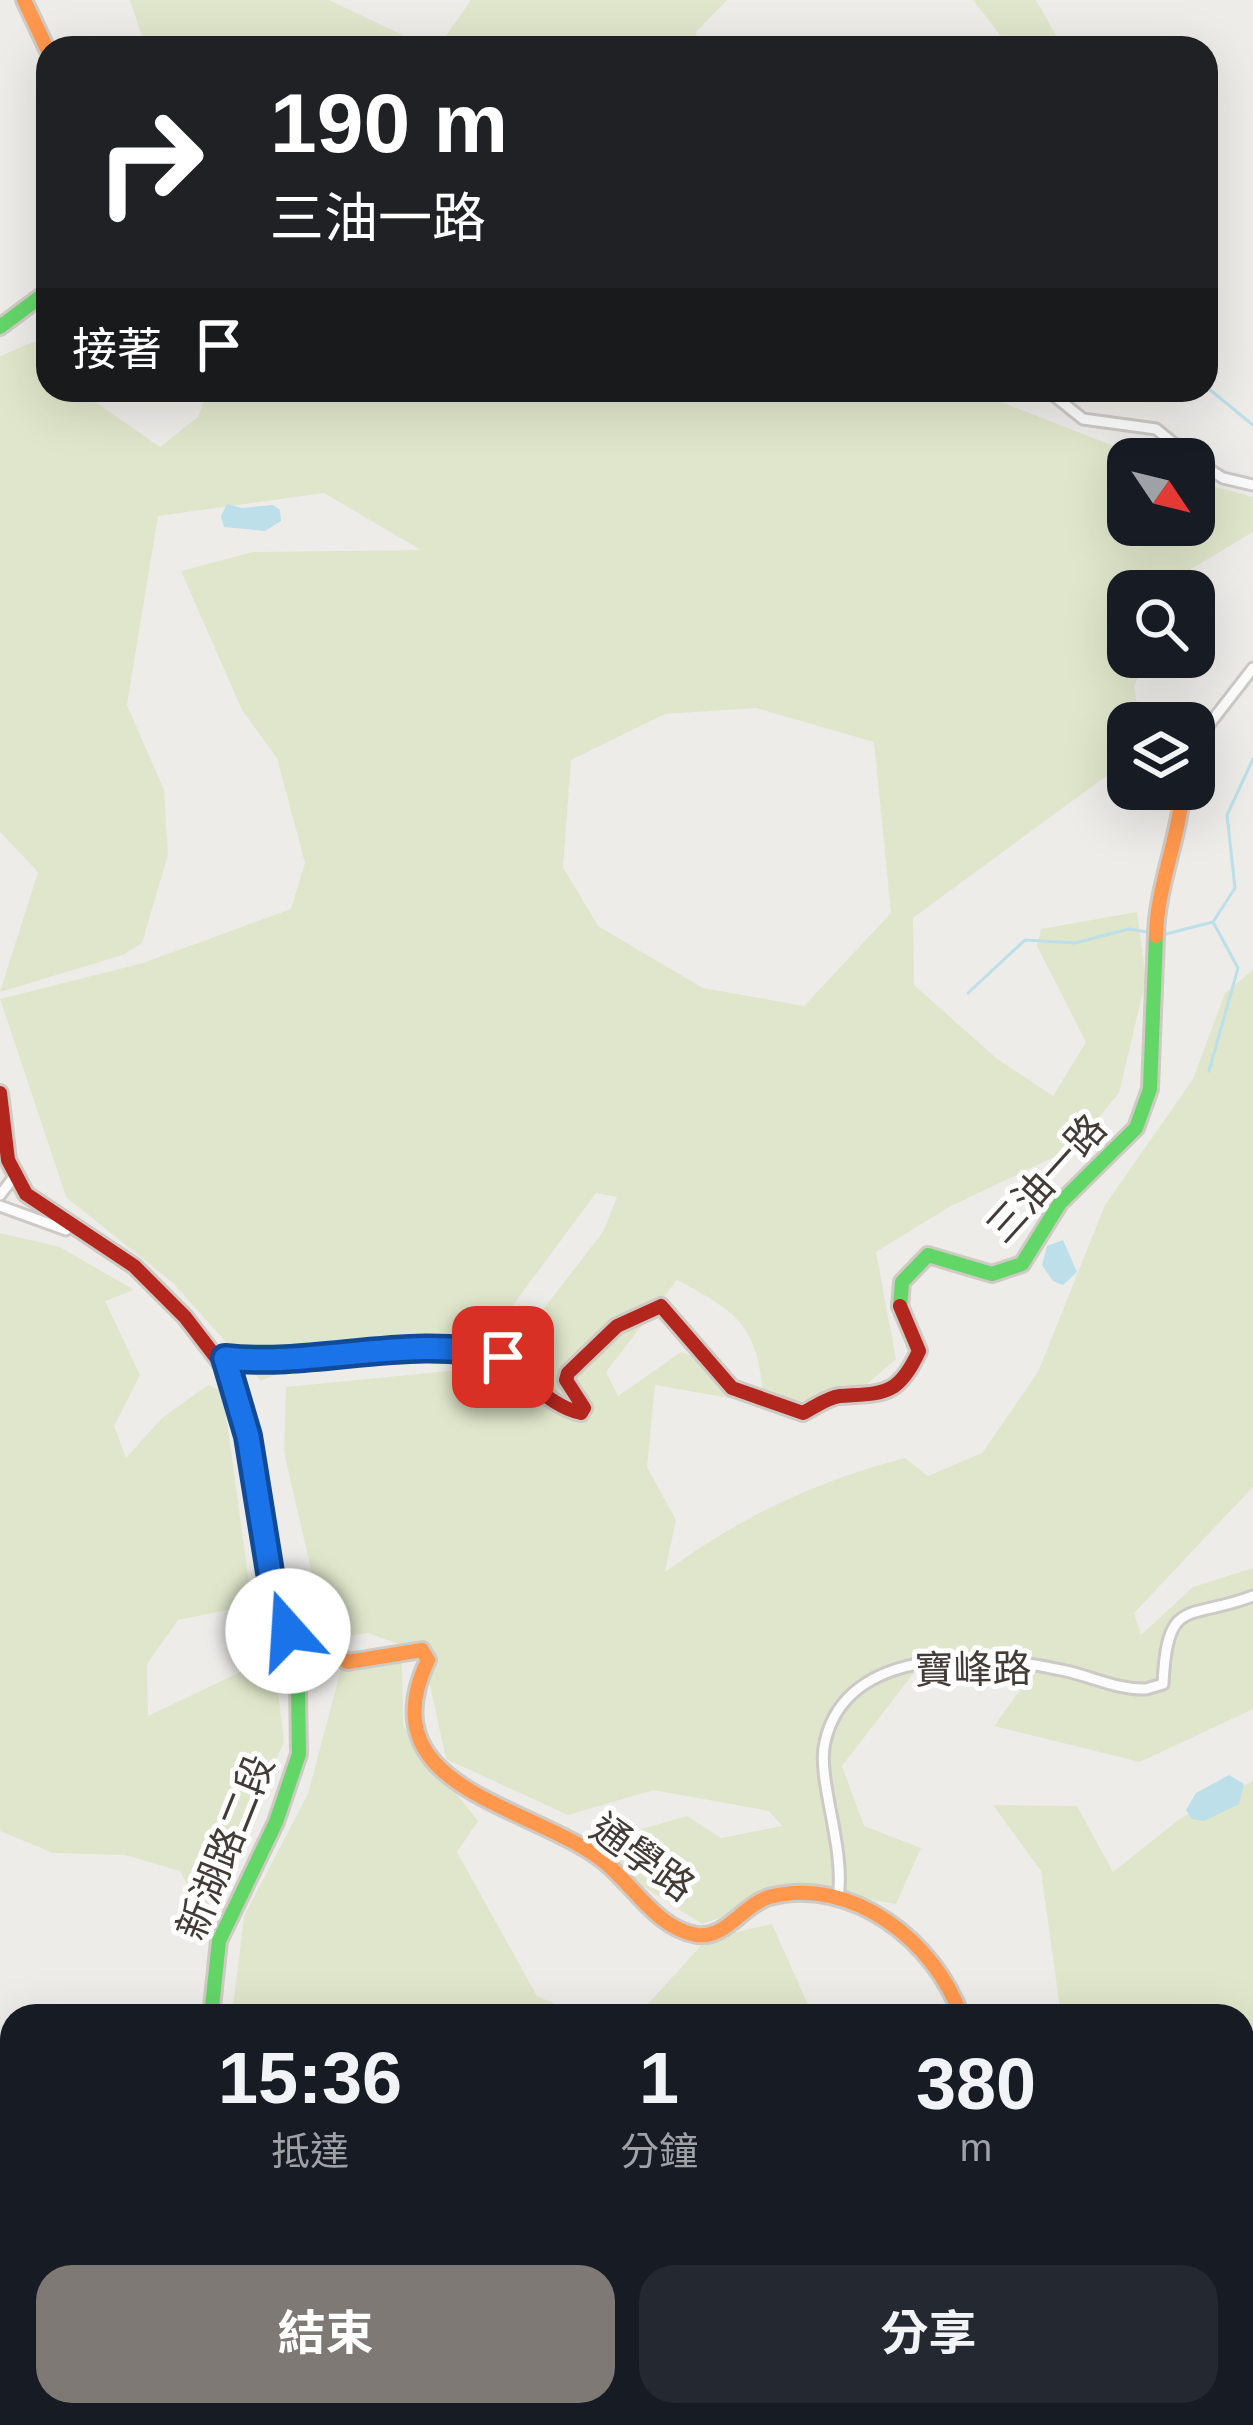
<!DOCTYPE html>
<html lang="zh-TW">
<head>
<meta charset="utf-8">
<style>
	body { margin:0; font-family:Helvetica,"Noto Sans TC",sans-serif; background:#242831; color:#f1f3f6; height:100vh; display:flex; flex-direction:column; font-size:45px; white-space:nowrap }
	* { box-sizing:border-box; margin:0 }
	p { font-size:39px; color:#9ea1a6 }
	.icon { flex:none; width:66px; height:66px; fill:none; stroke:currentColor; stroke-width:2; stroke-linecap:round; stroke-linejoin:round }
	.map { position:relative; flex:1; overflow:hidden }
	.drawer { position:absolute; left:0px; top:2004px; width:1254px; height:423px; display:flex; flex-direction:column; background:#171b24; border-radius:36px 36px 0 0; box-shadow:0 12px 48px #0002 }
	.drawer>* { flex:none }
	.banner { position:absolute; left:36px; top:36px; width:1182px; height:366px; border-radius:36px; box-shadow:0 12px 48px #0002; background:#202124; color:#fff; overflow:hidden }
	.needle { width:78px; rotate:125deg }
	.fabs { position:absolute; left:1107px; top:438px; display:grid; gap:24px }
	.fabs a { display:grid; place-items:center; width:108px; height:108px; border-radius:24px; background:#171b24; box-shadow:0 12px 48px #0002; font-size:60px }
	.pin { position:absolute; display:grid; place-items:center; width:102px; height:102px; color:#fff; margin:-51px; border-radius:24px; box-shadow:0 6px 18px #0006 }
	.me { position:absolute; width:132px; margin:-66px; rotate:341deg; stroke-linejoin:round; filter:drop-shadow(0 0 9px #0008) }
	.turn { display:flex; align-items:center; gap:42px; height:252px; padding:0 36px; font-size:54px }
	.turn .icon { width:156px; height:156px; stroke-width:2.5 }
	.turn b { display:block; font-size:84px; line-height:102px }
	.then { display:flex; align-items:center; height:114px; padding:0 36px; background:#0003; gap:24px; font-size:45px }
	.eta { display:flex; justify-content:space-evenly; align-items:center; height:204px; text-align:center }
	.eta b { font-size:72px; font-weight:700; line-height:84px }
	.button { display:flex; gap:24px; margin-top:auto; padding:24px 36px }
	.button a { flex:1; height:138px; border-radius:36px; background:#7f7975; color:#fff; font-size:48px; font-weight:700; line-height:138px; text-align:center }
	.button a+a { background:#242831; color:#f1f3f6 }
	.map>svg:first-child { display:block }
</style>
</head>
<body>
<div class="map">
<svg width="1253" height="2425" viewBox="0 0 1253 2425">
	<rect width="100%" height="100%" fill="#eeece9"/>
	<g fill="#e0e6cb" fill-rule="evenodd">
		<polygon points="130,0 329,0 409,38 446,36 471,0 727,0 696,32 699,48 146,48"/>
		<polygon points="973,0 1036,0 1063,48 1010,48"/>
		<path d="M48 336V390H78L160 447 199 416 207 390H984L1001 402 1147 459H1128V525H1194V481L1253 497V532L1176 578 1170 591H1128V657H1146L1134 687 1140 723H1128V760L913 918 914 985 996 1058 1053 1096 1086 1042 1037 946 1041 929 1137 912 1146 979 1119 1093 1073 1148 949 1207 876 1252 896 1359 859 1391 764 1408C759 1329 745 1316 677 1280L606 1372 618 1396 681 1352 723 1368 729 1398 655 1385 647 1467 676 1520 665 1572C740 1517 816 1481 905 1458L928 1476 982 1453 1038 1372 1105 1205 1193 1079 1225 993 1253 970V1487L1134 1613 1141 1635 1193 1587 1253 1568V1709L1140 1762 994 1726 1038 1665 923 1661 842 1766 864 1826 921 1848 896 1904 804 1889 702 1924 644 1887 594 1843 687 1816 721 1838 782 1826 769 1811 653 1790 568 1815 446 1759 423 1653 368 1633 327 1639 284 1452 286 1387 499 1366 603 1232 617 1197 596 1193 493 1332 426 1356 299 1364 261 1381 173 1283 66 1197 0 999 143 963 291 909 305 863 277 758 242 710 181 571 253 552 421 550 324 493 158 516 127 705 164 790 168 855 142 943 123 955 0 992 38 872 0 832V356ZM756 708 874 742 891 913 804 1006 703 988 598 926 563 867 571 760 665 714Z"/>
		<polygon points="0,1233 60,1247 134,1290 105,1301 140,1375 114,1426 126,1458 162,1418 208,1385 223,1392 252,1605 178,1620 147,1664 148,1716 274,1656 284,1742 205,1916 180,1871 125,1855 53,1853 0,1831"/>
		<polygon points="402,1659 403,1726 478,1821 457,1852 537,1996 582,2016 232,2016 244,1916 308,1794 341,1669"/>
		<polygon points="1253,1781 1253,2425 178,2425 178,2415 1242,2415 1242,2016 1061,2016 1041,1871 993,1805 1077,1806 1113,1872 1181,1818"/>
		<polygon points="772,1924 813,2016 637,2016 707,1939"/>
	</g>
	<g fill="#bcdfe9">
		<polygon points="227,504 242,508 273,505 280,510 281,521 265,531 224,527 221,516"/>
		<polygon points="1063,1240 1077,1272 1063,1285 1053,1281 1042,1265 1047,1246"/>
		<polygon points="1229,1775 1244,1784 1239,1804 1204,1821 1192,1819 1186,1810 1196,1793"/>
	</g>
	<g fill="none" stroke-linecap="round" stroke-linejoin="round">
		<g stroke="#bcdfe9" stroke-width="3">
			<polyline points="1209,389 1253,425"/>
			<polyline points="1162,935 1213,922 1235,888 1227,815 1253,759"/>
			<polyline points="968,993 1025,940 1075,943 1129,929 1153,933"/>
			<polyline points="1209,1071 1238,968 1213,922"/>
		</g>
		<g stroke="#ccc9c6" stroke-width="15">
			<g id="street">
				<polyline points="1047,390 1083,419 1156,429 1193,459"/>
				<polyline points="1194,460 1223,478 1253,485"/>
				<polyline points="1194,744 1253,668"/>
				<polyline points="0,1195 14,1177"/>
				<polyline points="0,1206 66,1230"/>
				<path d="M838 1898C846 1847 816 1778 825 1742 847 1643 989 1653 1066 1671 1093 1677 1118 1690 1146 1689L1163 1684C1167 1595 1188 1621 1253 1596"/>
				<polyline points="921,2425 936,2415"/>
			</g>
		</g>
		<g stroke="#cfcac3" stroke-width="20">
			<g id="fast">
				<polyline points="0,327 48,291"/>
				<polyline points="900,1306 902,1282 928,1255 992,1274 1022,1264 1060,1203 1136,1128 1150,1089 1156,936"/>
				<polyline points="211,2016 219,1941 276,1822 299,1754 298,1686 274,1599"/>
			</g>
		</g>
		<g stroke="#cfcac3" stroke-width="20">
			<g id="slow">
				<polyline points="24,0 48,51"/>
				<path d="M1156 936C1157 885 1179 840 1183 789"/>
				<path d="M288 1631 348 1662 422 1650 428 1660C368 1786 522 1803 598 1857 631 1880 654 1928 697 1935 726 1939 744 1904 769 1897 851 1875 936 1942 961 2016"/>
				<polyline points="0,2322 12,2322"/>
			</g>
		</g>
		<g stroke="#cfcac3" stroke-width="20">
			<g id="jam">
				<polyline points="0,1093 8,1160 26,1194 134,1266 185,1317 228,1373 248,1435 274,1599"/>
				<path d="M225 1358 473 1350C518 1361 542 1405 581 1413L584 1408 566 1380 568 1373 617 1326 661 1306 732 1388 803 1413C813 1408 828 1397 840 1396 883 1393 898 1397 919 1351L900 1306"/>
			</g>
		</g>
		<use href="#street" stroke="#fcfcfc" stroke-width="9"/>
		<use href="#fast" stroke="#63d668" stroke-width="14"/>
		<use href="#slow" stroke="#ff974d" stroke-width="14"/>
		<use href="#jam" stroke="#b3261e" stroke-width="14"/>
	</g>
	<g fill="none" stroke-linecap="round" stroke-linejoin="round">
		<g stroke="#114b97" stroke-width="30">
			<path id="route" d="M288 1631 274 1597 248 1436 225 1358C318 1368 411 1333 503 1357"/>
		</g>
		<use href="#route" stroke="#1a73e8" stroke-width="21"/>
	</g>
	<g text-anchor="middle" stroke-width="10" stroke-linejoin="round" paint-order="stroke">
		<g font-size="39" fill="#433b36" stroke="#fff">
			<text transform="translate(1046 1178) rotate(-48)" y="14">三油一路</text>
			<text transform="translate(973 1669) rotate(-1)" y="14">寶峰路</text>
			<text transform="translate(225 1847) rotate(-68)" y="14">新湖路二段</text>
			<text transform="translate(643 1857) rotate(36)" y="14">通學路</text>
		</g>
	</g>
</svg>
<div class="fabs">
<a><svg class="needle" viewBox="-14 -14 28 28"><path d="M0-13l5 13h-10z" fill="#e53935"/><path d="M0 13l5-13h-10z" fill="#9ea1a6"/></svg></a>
<a><svg class="icon" aria-label="search" viewBox="0 0 24 24"><circle cx="10" cy="10" r="6"/><path d="M15 15l6 6"/></svg></a>
<a><svg class="icon" aria-label="layers" viewBox="0 0 24 24"><path d="M12 4l9 5-9 5-9-5zM3 14l9 5 9-5"/></svg></a>
</div>
<div class="pin" style="left:503px;top:1357px;background:#d93025"><svg class="icon" aria-label="arrive" viewBox="0 0 24 24"><path d="M6 21V4h12l-3 4 3 4H6"/></svg></div>
<svg class="me" style="left:288px;top:1631px" viewBox="-20 -20 40 40"><circle r="19" fill="#fff"/><path d="M0-13L10 11 0 6-10 11z" fill="#1a73e8"/></svg>
<div class="banner">
<div class="turn"><svg class="icon" aria-label="right" viewBox="0 0 24 24"><path d="M7 20v-9h11M14 6l5 5-5 5"/></svg><div><b>190 m</b>三油一路</div></div>
<div class="then">接著<svg class="icon" aria-label="arrive" viewBox="0 0 24 24"><path d="M6 21V4h12l-3 4 3 4H6"/></svg></div>
</div>
<section class="drawer">
<div class="eta">
<div><b>15:36</b><p>抵達</p></div>
<div><b>1</b><p>分鐘</p></div>
<div><b>380</b><p>m</p></div>
</div>
<div class="button"><a>結束</a><a>分享</a></div>
</section>
</div>
</body>
</html>
